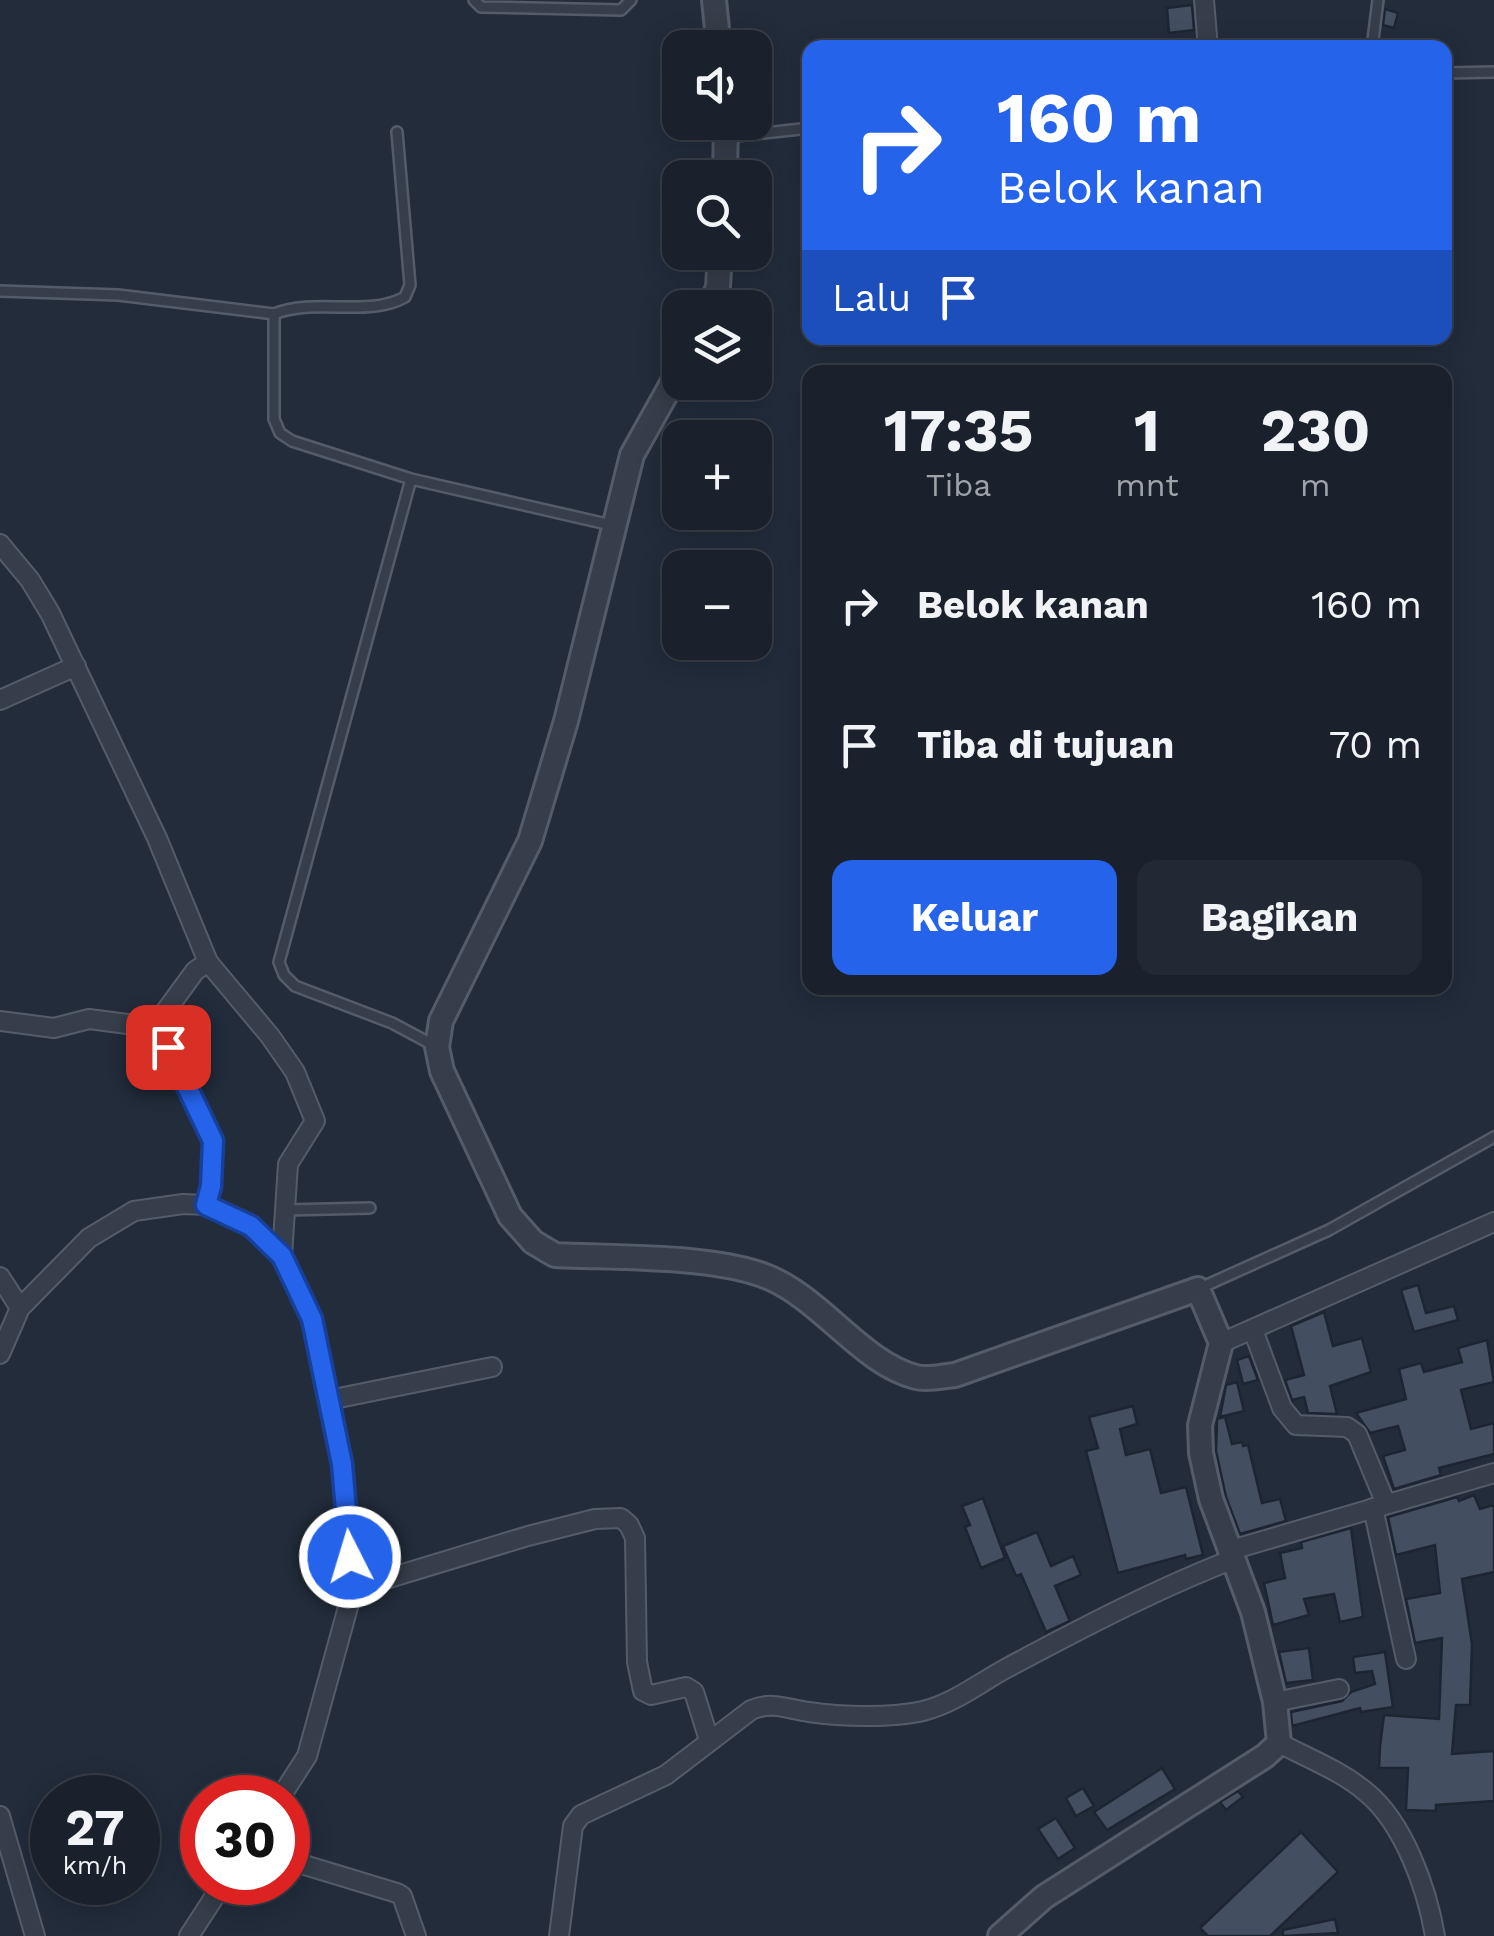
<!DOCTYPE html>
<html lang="id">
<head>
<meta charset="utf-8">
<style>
	body { margin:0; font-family:"Work Sans",sans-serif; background:#232934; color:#f1f3f6; height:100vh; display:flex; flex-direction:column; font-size:38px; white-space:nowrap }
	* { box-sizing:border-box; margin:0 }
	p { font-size:32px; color:#9fa3a9 }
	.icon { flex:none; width:55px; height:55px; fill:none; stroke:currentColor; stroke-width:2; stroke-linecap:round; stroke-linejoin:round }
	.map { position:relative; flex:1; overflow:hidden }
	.panel { position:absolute; left:802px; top:365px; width:650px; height:630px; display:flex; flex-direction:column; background:#1a212c; border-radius:20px; box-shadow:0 5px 25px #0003,0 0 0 2px #383e48 }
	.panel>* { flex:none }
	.hud { position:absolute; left:802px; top:40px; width:650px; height:305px; border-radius:20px; box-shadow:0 5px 25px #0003,0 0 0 2px #383e48; background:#2563eb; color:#fff; overflow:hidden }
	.controls { position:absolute; left:662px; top:30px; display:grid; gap:20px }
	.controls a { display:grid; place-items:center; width:110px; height:110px; border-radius:20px; background:#1a212c; box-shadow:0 5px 25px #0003,0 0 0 2px #383e48; font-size:50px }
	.speed { position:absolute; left:30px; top:1775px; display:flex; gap:20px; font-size:50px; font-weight:700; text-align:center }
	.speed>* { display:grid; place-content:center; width:130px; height:130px; border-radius:50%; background:#1a212c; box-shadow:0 5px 25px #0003,0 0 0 2px #383e48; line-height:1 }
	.speed small { font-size:25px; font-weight:400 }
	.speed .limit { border:15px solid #d22; background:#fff; color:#111 }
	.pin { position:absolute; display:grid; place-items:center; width:85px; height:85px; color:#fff; margin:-42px; border-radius:20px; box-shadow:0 5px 15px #0006 }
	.me { position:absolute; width:110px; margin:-55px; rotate:355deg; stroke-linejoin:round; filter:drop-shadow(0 0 8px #0008) }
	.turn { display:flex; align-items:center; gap:35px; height:210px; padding:0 30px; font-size:45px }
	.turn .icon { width:130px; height:130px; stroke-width:2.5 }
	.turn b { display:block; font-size:70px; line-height:85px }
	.then { display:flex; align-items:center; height:95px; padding:0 30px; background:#0003; gap:20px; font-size:38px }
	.eta { display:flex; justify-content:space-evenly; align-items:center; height:170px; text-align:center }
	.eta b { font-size:60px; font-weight:700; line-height:70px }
	.primary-button { display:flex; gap:20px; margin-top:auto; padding:20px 30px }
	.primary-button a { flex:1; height:115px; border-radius:20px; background:#2563eb; color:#fff; font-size:40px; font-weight:700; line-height:115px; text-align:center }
	.primary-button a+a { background:#232934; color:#f1f3f6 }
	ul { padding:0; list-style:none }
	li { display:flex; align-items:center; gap:30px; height:140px; padding:0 30px }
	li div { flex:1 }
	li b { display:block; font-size:38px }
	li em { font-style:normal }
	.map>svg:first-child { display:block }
</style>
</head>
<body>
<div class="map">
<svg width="1494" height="1936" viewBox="0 0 1494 1936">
	<rect width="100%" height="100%" fill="#222c3b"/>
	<g fill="#434f60" stroke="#1d2532" stroke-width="2.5">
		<polygon points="1192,5 1194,30 1169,33 1167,8"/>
		<polygon points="1385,9 1398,13 1394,28 1383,25"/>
		<polygon points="1418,1285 1426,1313 1454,1306 1458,1320 1414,1332 1401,1290"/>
		<polygon points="1324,1312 1333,1346 1362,1338 1371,1372 1330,1386 1337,1414 1308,1413 1304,1397 1292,1400 1285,1380 1304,1375 1291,1326"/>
		<polygon points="1487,1340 1494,1382 1461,1390 1471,1429 1494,1423 1494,1454 1439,1468 1441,1475 1394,1489 1383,1456 1405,1450 1398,1426 1370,1433 1356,1413 1406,1399 1399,1369 1421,1363 1424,1372 1462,1362 1458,1348"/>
		<polygon points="1249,1356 1258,1380 1243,1384 1237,1360"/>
		<polygon points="1237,1382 1244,1411 1220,1417 1226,1385"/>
		<polygon points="1133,1406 1137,1424 1120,1429 1126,1455 1150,1449 1161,1493 1186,1487 1203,1555 1186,1559 1185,1555 1118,1573 1086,1451 1098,1448 1089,1417"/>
		<polygon points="1225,1417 1232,1444 1242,1442 1243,1446 1248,1445 1262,1503 1280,1499 1286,1521 1240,1534 1226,1497 1216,1451 1217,1419"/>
		<polygon points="1474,1495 1480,1509 1494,1505 1494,1572 1462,1579 1472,1644 1470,1705 1456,1705 1452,1754 1494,1751 1494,1801 1436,1805 1436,1811 1406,1810 1408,1768 1379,1768 1380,1746 1384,1715 1439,1719 1442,1638 1415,1643 1406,1599 1440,1593 1435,1545 1396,1555 1388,1517 1457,1497 1459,1501"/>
		<polygon points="983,1498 1005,1558 981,1568 965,1527 970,1525 962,1506"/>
		<polygon points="1351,1528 1363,1617 1340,1622 1334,1594 1304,1599 1309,1615 1273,1625 1264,1583 1285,1578 1280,1553 1302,1548 1301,1542"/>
		<polygon points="1037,1532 1051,1566 1073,1556 1081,1575 1055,1586 1070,1621 1046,1632 1021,1574 1016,1576 1003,1546"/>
		<polygon points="1309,1648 1313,1680 1286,1683 1279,1652"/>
		<polygon points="1385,1652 1393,1707 1361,1712 1360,1708 1292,1726 1291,1712 1342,1701 1351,1692 1375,1684 1372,1671 1355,1673 1353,1657"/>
		<polygon points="1162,1768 1175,1789 1107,1830 1094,1812"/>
		<polygon points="1083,1788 1094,1806 1076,1816 1066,1798"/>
		<polygon points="1238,1791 1243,1797 1226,1810 1220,1802"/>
		<polygon points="1056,1818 1075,1848 1058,1859 1038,1829"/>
		<polygon points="1301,1832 1338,1872 1270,1936 1208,1936 1200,1928"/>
		<polygon points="1335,1919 1338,1933 1283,1936 1283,1930"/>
	</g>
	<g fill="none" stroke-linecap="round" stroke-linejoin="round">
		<g stroke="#545c69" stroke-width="14">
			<g id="service">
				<polyline points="474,0 481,7 621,10 631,0"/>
				<polyline points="1372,48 1378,0"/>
				<polyline points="1445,73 1494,72"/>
				<path d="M397 132 410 285 405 297C368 318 316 297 274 314V419L280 433 292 441 411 479 279 962 284 975 295 986 392 1023 437 1047"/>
				<polyline points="727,137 810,128"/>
				<polyline points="0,291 118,295 274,314"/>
				<polyline points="411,479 611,525"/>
				<polyline points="286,1210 370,1208"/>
				<polyline points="1198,1289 1329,1230 1494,1137"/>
			</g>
		</g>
		<g stroke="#545c69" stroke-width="22">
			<g id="minor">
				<polyline points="1204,0 1208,48"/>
				<polyline points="0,544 30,580 50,613 157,838 208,962 270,1036 295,1072 315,1121 288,1164 282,1256"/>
				<polyline points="0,700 76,666"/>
				<polyline points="0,1021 54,1028 89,1019 143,1026 157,1023"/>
				<polyline points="205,1205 211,1185 213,1141 157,1023 195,971 208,962"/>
				<polyline points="0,1277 20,1308"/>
				<polyline points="1253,1330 1282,1408 1296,1425 1347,1427 1357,1434 1386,1504"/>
				<polyline points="1221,1343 1494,1222"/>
				<polyline points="0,1354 20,1308 89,1238 134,1211 183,1204 205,1205 251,1226 282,1256 312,1319 343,1464 353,1589 307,1756 280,1798"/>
				<polyline points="329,1400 492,1367"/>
				<polyline points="1373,1508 1406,1659"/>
				<polyline points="1228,1551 1494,1473"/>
				<polyline points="353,1589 528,1536 595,1519 621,1518 629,1525 635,1538 637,1662 643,1691 651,1695 686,1687 694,1692 709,1740"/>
				<polyline points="1275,1702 1339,1689"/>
				<path d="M1279 1743C1308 1758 1341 1771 1366 1792 1404 1823 1427 1889 1435 1936"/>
				<polyline points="0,1816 35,1936"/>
				<polyline points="288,1860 397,1893 402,1896 416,1936"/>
				<polyline points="189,1936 224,1882"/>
				<path d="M559 1936 573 1826 581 1815 666 1775 751 1710C772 1701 787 1709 809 1712 841 1717 893 1718 923 1711 954 1703 978 1684 1005 1669 1078 1630 1154 1590 1231 1560"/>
			</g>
		</g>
		<g stroke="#545c69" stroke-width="28">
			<g id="tertiary">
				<polyline points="714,0 719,48"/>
				<polyline points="725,178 726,122"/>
				<polyline points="710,308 718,287 720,252"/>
				<path d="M680 369 632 455 566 721 530 841 441 1021 437 1047 442 1071 510 1216 533 1242 555 1255C615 1258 717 1255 770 1278 823 1301 862 1363 916 1377 928 1380 943 1376 955 1375L1198 1289 1221 1343 1200 1425 1201 1453 1211 1499 1253 1612 1275 1702 1279 1743 1265 1756 1044 1897 1000 1936"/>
			</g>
		</g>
		<use href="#service" stroke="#363e4b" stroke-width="9"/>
		<use href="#minor" stroke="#363e4b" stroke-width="18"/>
		<use href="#tertiary" stroke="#363e4b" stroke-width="22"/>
	</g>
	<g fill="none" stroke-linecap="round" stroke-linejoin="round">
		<g stroke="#184099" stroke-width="25">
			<polyline id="route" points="168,1047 213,1141 211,1186 206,1205 251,1226 282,1256 312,1319 342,1464 350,1557"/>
		</g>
		<use href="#route" stroke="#2563eb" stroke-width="18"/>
	</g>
</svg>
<div class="controls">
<a><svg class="icon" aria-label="sound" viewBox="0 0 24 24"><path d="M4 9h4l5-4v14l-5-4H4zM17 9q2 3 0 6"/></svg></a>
<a><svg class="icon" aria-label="search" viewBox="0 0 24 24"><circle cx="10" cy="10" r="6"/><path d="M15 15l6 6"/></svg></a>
<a><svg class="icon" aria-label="layers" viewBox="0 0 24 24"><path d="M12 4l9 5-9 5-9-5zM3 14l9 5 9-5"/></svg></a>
<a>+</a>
<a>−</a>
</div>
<div class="speed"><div>27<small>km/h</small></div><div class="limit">30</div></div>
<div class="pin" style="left:168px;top:1047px;background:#d93025"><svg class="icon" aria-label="arrive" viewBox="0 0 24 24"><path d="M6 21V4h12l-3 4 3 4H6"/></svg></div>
<svg class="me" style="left:350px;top:1557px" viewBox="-20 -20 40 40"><circle r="17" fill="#2563eb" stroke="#fff" stroke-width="3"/><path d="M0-11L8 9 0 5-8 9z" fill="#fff"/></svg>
<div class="hud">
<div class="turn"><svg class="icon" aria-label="right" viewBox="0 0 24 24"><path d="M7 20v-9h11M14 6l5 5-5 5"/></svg><div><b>160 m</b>Belok kanan</div></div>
<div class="then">Lalu<svg class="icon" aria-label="arrive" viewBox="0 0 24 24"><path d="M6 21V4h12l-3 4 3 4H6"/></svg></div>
</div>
<section class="panel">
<div class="eta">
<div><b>17:35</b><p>Tiba</p></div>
<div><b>1</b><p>mnt</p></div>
<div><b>230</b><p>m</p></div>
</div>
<ul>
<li><svg class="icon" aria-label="right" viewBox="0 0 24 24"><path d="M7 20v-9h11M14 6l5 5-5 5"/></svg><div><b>Belok kanan</b></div><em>160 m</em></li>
<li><svg class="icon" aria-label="arrive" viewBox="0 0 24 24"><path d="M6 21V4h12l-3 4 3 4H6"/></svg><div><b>Tiba di tujuan</b></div><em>70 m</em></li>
</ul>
<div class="primary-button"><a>Keluar</a><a>Bagikan</a></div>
</section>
</div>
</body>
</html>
